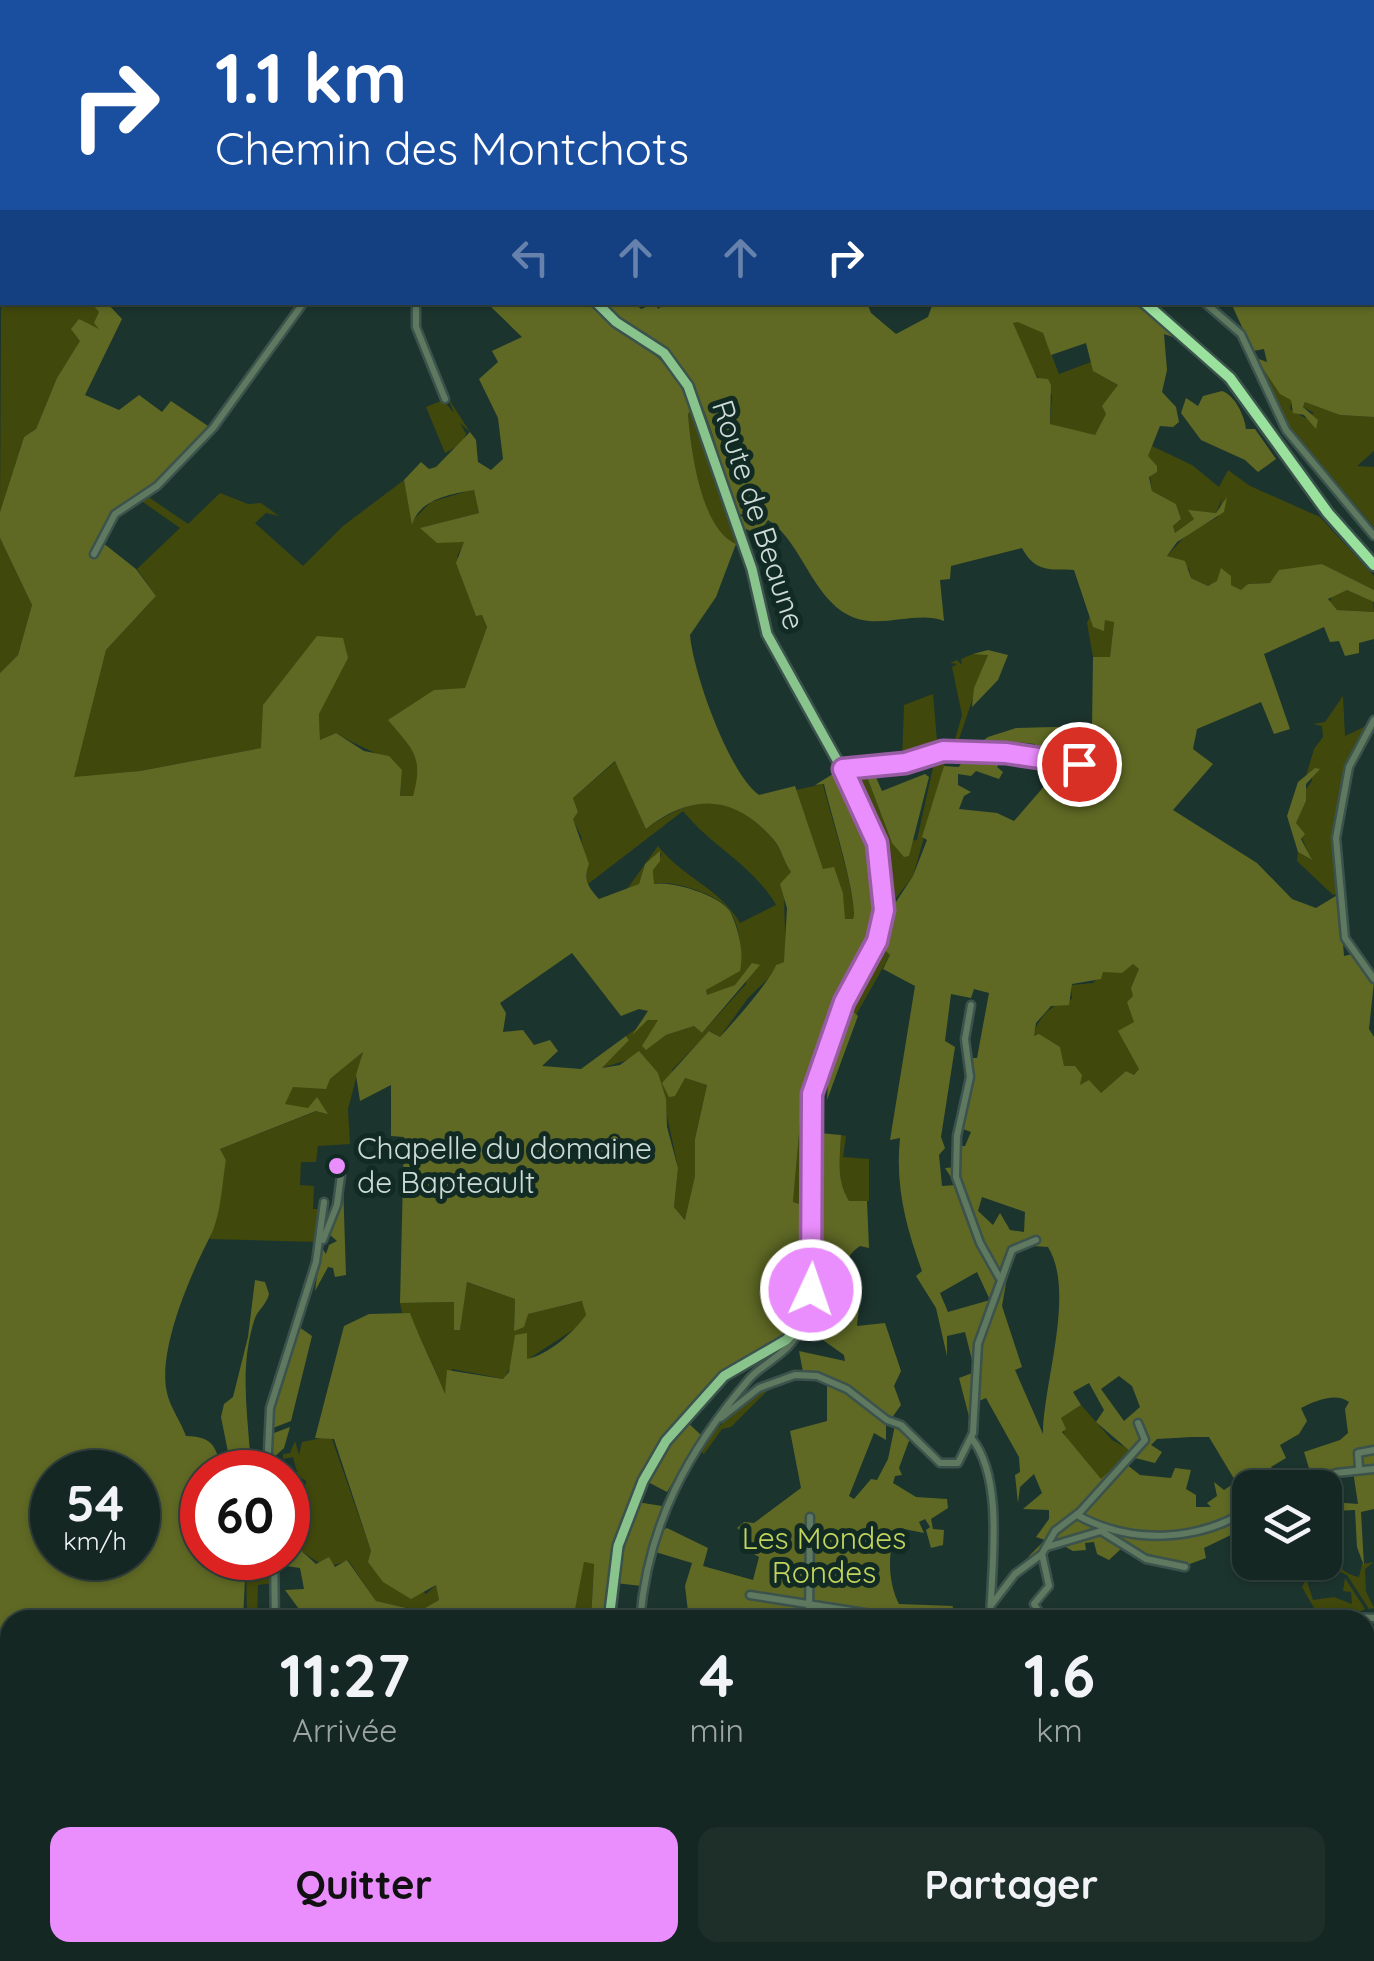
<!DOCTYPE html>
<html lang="fr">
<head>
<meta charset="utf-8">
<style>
	body { margin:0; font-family:Quicksand,sans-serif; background:#1e2f2a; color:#f1f3f6; height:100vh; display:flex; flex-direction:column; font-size:38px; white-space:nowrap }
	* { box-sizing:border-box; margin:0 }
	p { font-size:32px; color:#9da5a5 }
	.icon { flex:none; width:55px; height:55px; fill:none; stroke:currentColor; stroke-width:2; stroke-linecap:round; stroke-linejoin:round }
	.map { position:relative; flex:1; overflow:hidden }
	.side { position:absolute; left:0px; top:1610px; width:1375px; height:352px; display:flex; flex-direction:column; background:#152722; border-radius:30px 30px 0 0; box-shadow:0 2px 8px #0004,0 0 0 2px #344440 }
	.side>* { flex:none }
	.top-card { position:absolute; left:0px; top:0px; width:1375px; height:305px; box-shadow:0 2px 8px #0004,0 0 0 2px #344440; background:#1a4fa0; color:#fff; overflow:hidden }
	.fabs { position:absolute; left:1232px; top:1470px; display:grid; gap:20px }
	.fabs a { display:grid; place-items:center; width:110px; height:110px; border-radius:20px; background:#152722; box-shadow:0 2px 8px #0004,0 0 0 2px #344440; font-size:50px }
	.speed { position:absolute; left:30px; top:1450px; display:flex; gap:20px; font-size:50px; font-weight:700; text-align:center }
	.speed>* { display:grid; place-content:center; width:130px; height:130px; border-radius:50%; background:#152722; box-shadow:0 2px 8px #0004,0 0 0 2px #344440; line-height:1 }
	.speed small { font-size:25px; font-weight:400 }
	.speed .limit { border:15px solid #d22; background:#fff; color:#111 }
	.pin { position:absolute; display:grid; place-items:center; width:85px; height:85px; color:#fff; margin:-42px; border:5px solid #fff; border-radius:50%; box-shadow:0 2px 10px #0007 }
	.me { position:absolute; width:110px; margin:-55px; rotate:3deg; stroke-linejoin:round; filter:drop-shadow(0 0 8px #0008) }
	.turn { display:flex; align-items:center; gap:35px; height:210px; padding:0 50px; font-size:45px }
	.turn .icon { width:130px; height:130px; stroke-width:2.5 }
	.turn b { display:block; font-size:70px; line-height:85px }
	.lanes { display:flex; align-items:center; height:95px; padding:0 50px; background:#0003; justify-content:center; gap:50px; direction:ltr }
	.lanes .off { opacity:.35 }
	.eta { display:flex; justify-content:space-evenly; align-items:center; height:170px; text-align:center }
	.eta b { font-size:60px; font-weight:700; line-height:70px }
	.action { display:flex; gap:20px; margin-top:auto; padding:20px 50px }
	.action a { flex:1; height:115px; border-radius:20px; background:#ea8dfd; color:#111; font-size:40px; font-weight:700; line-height:115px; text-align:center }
	.action a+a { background:#1e2f2a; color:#f1f3f6 }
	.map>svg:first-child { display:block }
</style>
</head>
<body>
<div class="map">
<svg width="1374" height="1961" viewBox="0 0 1374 1961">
	<rect width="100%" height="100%" fill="#1c342e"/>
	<g fill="#40480c">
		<polygon points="2,134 2,302 91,303 99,312 99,328 81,341 57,378 36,429 24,437 0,512"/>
		<path d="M1018 321 1043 333 1059 374 1091 362 1094 371 1119 386 1102 406 1106 414 1095 436 1050 424 1052 395C1034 376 1019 348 1013 322Z"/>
		<polygon points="1256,358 1292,400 1290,409 1305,418 1314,413 1303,407 1306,401 1340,415 1374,417 1374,451 1357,466 1374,467 1374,527 1283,419"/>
		<polygon points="448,398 470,432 460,423 466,434 461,444 445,453 426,407 443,400 454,413"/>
		<path d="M693 407 738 542 736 544C699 529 691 448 688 414Z"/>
		<polygon points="1152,446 1192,465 1219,487 1228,470 1250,486 1320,517 1374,576 1374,590 1322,564 1270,583 1248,584 1242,591 1231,585 1231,576 1208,586 1191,578 1189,569 1167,556 1187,534 1218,517 1222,498 1216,513 1189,511 1194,519 1175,534 1173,526 1181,519 1176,504 1152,491 1147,456"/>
		<path d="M404 480 412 521 431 502 474 489 479 513 421 528 465 542 457 556 477 616 482 615 487 627 465 689 434 690 416 754 420 771 413 797 400 796 402 770C381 753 358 747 336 733L320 740 319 714 347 658 261 748 140 771 73 778 106 650 156 596 137 569 180 528 140 500 147 496 188 524 220 493 248 504 261 503 279 516 266 513 255 523 303 566 343 526Z"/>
		<polygon points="0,538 32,605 18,655 0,673"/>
		<polygon points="1347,590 1373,601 1374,612 1337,610 1329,603 1333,594"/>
		<polygon points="1090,616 1093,627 1104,630 1105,619 1114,621 1110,657 1093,657 1087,623"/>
		<polygon points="973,654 988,654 958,742 963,746 961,751 952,750 962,715 952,667 957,664 950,663 957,660 962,665 961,659"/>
		<polygon points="933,694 937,741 930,751 902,761 904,705"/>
		<path d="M1343 696 1345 736 1368 725C1338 788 1331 824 1339 894L1333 895 1297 861 1298 852 1311 860 1296 823 1306 801 1303 793 1312 781V774L1306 776 1314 749 1323 737 1322 726 1313 724 1325 722Z"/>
		<polygon points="948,753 913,876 893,902 885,853 849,771 864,769 892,843 917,840 936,754"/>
		<path d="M616 761 646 829C693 795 731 791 772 838 782 849 783 861 791 872 778 897 789 933 784 962L776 965 772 975 748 998 720 1037 710 1031 672 1070 679 1083 685 1078 707 1085 695 1139V1176L686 1220 674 1207 678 1168 658 1073 633 1058 602 1068 629 1039 626 1036 655 1016 659 1020 646 1049 666 1035 694 1026 702 1033 746 984 747 974 735 985 707 996 706 990 740 960C742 944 738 920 728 908 716 894 671 879 654 884L653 870 662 853 645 864 639 884 627 889 658 846C682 877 721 889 740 923L776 905C752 864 712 847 683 811L588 884 581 836 572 818 578 812 573 798Z"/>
		<path d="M823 784C829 811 859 901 853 919H844L843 893 834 868 823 870 796 790Z"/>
		<polygon points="881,948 890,955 856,1015 851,1013"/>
		<path d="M1134 964 1139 969 1134 996 1139 1069 1134 1075 1126 1071 1101 1093 1080 1085 1033 1037C1037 1018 1052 1003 1072 999L1071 985 1093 983 1103 972Z"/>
		<polygon points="363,1052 348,1109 350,1144 318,1146 316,1162 301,1162 300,1185 314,1186 313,1209 321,1209 318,1242 210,1239 226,1160 220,1149 317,1111 284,1104 293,1087 330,1079"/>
		<polygon points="800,1122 806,1123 809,1208 793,1203"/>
		<path d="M841 1135 846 1136 843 1157 869 1159V1201H849C836 1180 840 1159 841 1135Z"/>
		<path d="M466 1282 515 1299 514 1331 527 1314 583 1301 586 1315 579 1326 527 1360V1334L504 1379 452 1369 445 1395C434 1363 421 1343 410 1314L402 1313 400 1303 454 1302V1330H460Z"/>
		<polygon points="774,1384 731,1427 722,1429 704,1454 697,1449 745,1400"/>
		<polygon points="1081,1405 1112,1440 1132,1451 1101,1480 1066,1442 1061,1418"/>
		<path d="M331 1436 371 1551 426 1594 436 1585 439 1600 421 1611 376 1601 348 1560C320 1575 312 1553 291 1546L306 1481 298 1476 293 1457 283 1459V1454L290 1453 295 1441 299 1455 302 1442Z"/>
		<path d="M1331 1552C1337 1563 1342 1574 1359 1577L1362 1564 1374 1562 1365 1569 1366 1592 1374 1608 1369 1609 1347 1575 1323 1565 1315 1568 1320 1573H1313L1307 1581 1313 1600 1334 1597 1352 1604 1351 1592 1343 1591 1345 1578 1365 1609 1355 1614 1318 1615 1302 1587 1310 1571 1293 1563 1311 1569 1325 1562Z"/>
		<polygon points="246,1558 271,1558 274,1583 258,1585 257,1620 247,1620"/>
		<polygon points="583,1562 594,1563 591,1620 573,1620"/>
		<polygon points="0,1710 10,1718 10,1867 0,1864"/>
	</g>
	<g fill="#5f6924" fill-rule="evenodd">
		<polygon points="1095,0 1374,0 1374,417 1340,415 1305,402 1303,407 1318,420 1316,429 1304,415 1293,413 1291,400 1280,394 1256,358 1267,362 1264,349 1253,351 1231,303 1372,302 1372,2"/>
		<path d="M666 302 867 303 871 313 896 334 928 317 933 303H1134L1176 338 1164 334 1167 370 1162 392 1176 407 1179 422 1173 427 1160 426 1148 456 1157 466V472L1149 477 1152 491 1176 504 1181 519 1173 526 1175 533 1194 519 1188 510 1216 513 1227 497 1224 512 1177 542 1167 556 1185 561 1191 578 1208 586 1217 581 1221 568 1231 576V585L1241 590 1248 584 1270 583 1279 570 1322 564 1374 590V602L1347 590 1328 599 1337 610 1374 612V639L1359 643V653L1345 656 1339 641 1330 642 1324 627 1264 654 1290 729 1274 734 1261 702 1197 729 1193 749 1213 764 1173 810 1257 863 1292 899 1316 908 1339 894 1344 956 1353 954 1374 982 1369 1029 1374 1037V1509L1361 1512 1364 1566 1357 1547 1355 1510 1333 1511V1550L1326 1547 1325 1488 1332 1502 1358 1504 1353 1471 1321 1482 1324 1487H1301L1313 1481 1304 1452 1340 1440 1348 1433 1345 1409 1349 1402C1336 1392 1315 1401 1301 1408L1307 1421 1299 1434 1280 1445 1286 1458 1271 1467 1284 1486 1293 1477 1299 1487 1250 1488V1519L1235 1533 1204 1548 1206 1558 1174 1570 1171 1560 1123 1547 1109 1560 1097 1554 1094 1542 1085 1543 1086 1550 1073 1551 1062 1545 1028 1557 1045 1540 1036 1537 1049 1519V1510L1023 1509 1042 1493 1034 1474 1020 1487 1018 1503 1015 1475 1020 1472 1019 1457 986 1398 974 1403 972 1428 959 1378 975 1372 965 1332 947 1336V1356L936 1308 916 1276 922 1271C906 1227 895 1186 900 1138L890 1140 915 986 883 969 890 955 882 948 851 1010 858 1016 827 1100 828 1083 823 1080 819 1088 850 996 879 946 888 909 887 879 847 771 876 825 896 902 913 876 927 840 922 837 944 766 959 767 966 754 1002 760 997 767 1003 772 999 779 976 771 971 776 958 774V785L971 792 964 796 959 809 997 813 1014 821 1066 761 1035 756V744L1016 742 1015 752 969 751 988 737 1016 728 1092 726 1093 657H1110L1114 622 1105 620 1104 631 1093 627 1074 570C1051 569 1035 573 1022 548L951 566 950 579 940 580 944 621C918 611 886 627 858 619 813 605 804 543 768 520L758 534 746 529 742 536 735 517 747 516 736 513C719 463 708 393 670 354 651 333 622 322 601 303H634L641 309 656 303 658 309ZM1018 322 1043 333 1051 355 1086 343 1093 371 1118 385 1102 406 1106 414 1095 435 1050 424 1051 385 1048 379 1037 378 1013 323ZM1133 964 1139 969 1131 988 1133 996 1127 1002 1134 1022 1118 1031 1139 1069 1134 1075 1126 1071 1101 1093 1089 1080 1080 1085 1082 1075 1075 1066H1064L1060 1047 1039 1034 1034 1036 1036 1023 1051 1006 1069 1005 1072 984 1101 979 1103 972 1122 973ZM974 989 989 993 977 1058H971L960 1128 971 1132 965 1146H958V1167L945 1168 956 1185 942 1186 939 1155 945 1148 941 1137 955 1047 945 1041 951 994 971 998ZM982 1197 1025 1212 1024 1232 1010 1230 1000 1213 993 1225 978 1211ZM1033 1246 1048 1247C1076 1292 1043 1384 1043 1434L1015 1370 1022 1367 1002 1306 1011 1255 1016 1249ZM977 1272 990 1300 948 1312 940 1293ZM1119 1376 1132 1386 1140 1407 1124 1421 1101 1389ZM1089 1383 1104 1410 1096 1422 1131 1452 1101 1479 1062 1432 1066 1429 1061 1418 1081 1405 1073 1392ZM1192 1437H1209L1236 1482 1224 1490 1214 1482 1217 1496 1207 1503 1211 1507H1196V1495L1186 1489 1191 1470 1175 1468 1171 1478 1140 1475 1126 1464 1135 1458 1155 1463 1162 1452 1151 1445 1157 1439Z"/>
		<path d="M91 303H107L122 319 85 395 119 410 139 395 162 412 171 401 211 428C195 442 181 459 166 474 143 497 108 505 98 539L136 569 156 596 106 650 74 777 140 771 261 748 263 705 317 636 343 638 348 658 319 714 320 740 336 733 364 751 389 756 402 770 400 796H413C424 756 413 750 388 720L434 690 465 688 487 627 482 615 476 616 456 563 464 542 437 543 420 528 479 513 474 490C451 494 419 499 412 525L404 480 421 462 429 469 436 467 470 432 476 440 478 462 491 470 503 459 498 418 479 379 498 362 492 351 522 337 487 303H593C632 346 668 349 693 407L688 414C691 451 701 529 736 544L716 597 690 635C693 672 729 774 759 795L795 786 823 869 834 867 843 893 845 919H853C859 901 830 811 824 784L815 785 841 769C862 812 895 875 880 925 868 967 840 1005 825 1046 816 1071 806 1095 809 1121L800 1123 793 1202 808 1207 809 1152C809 1198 822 1294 794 1331 771 1345 741 1355 721 1373 659 1428 609 1538 606 1620H591L594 1564 584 1562 573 1620H331L327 1613 307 1620 285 1590 304 1589 300 1568 286 1566 291 1546 295 1545 316 1564 329 1557 335 1567 347 1560 376 1601 420 1611 439 1600 436 1585 411 1599 383 1582 368 1562 371 1551 334 1439 315 1438 344 1326 369 1314 410 1313C421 1342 433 1364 445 1394L447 1370 503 1379 509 1372 515 1335 527 1333V1359C548 1355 574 1332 586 1315L582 1301 528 1314 524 1327 514 1331 515 1299 467 1282 460 1330H454V1302L400 1303 404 1137 391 1136V1085L360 1101 356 1075 363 1052 330 1079 326 1089 293 1087 285 1104 308 1108 317 1097 328 1114 316 1111 220 1149 226 1160C222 1183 221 1216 210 1237 191 1273 157 1351 167 1393 170 1407 181 1422 186 1436 215 1437 215 1447 223 1472H202V1558H246L243 1620H10V1718L0 1710V673L18 655 32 605 0 538V512L24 437 36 429 57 378 80 341 71 329 79 319 99 329 94 323 99 312ZM615 761 646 829C691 793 734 794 773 839 782 849 783 861 791 872L780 884 787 908 784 962 776 965C771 980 733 1023 720 1037L709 1031 662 1083 669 1097 675 1096 685 1078 707 1085 695 1139V1176L685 1220 674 1207 678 1168 667 1127 666 1099 658 1073 639 1051 620 1065 602 1068 629 1040 626 1036 581 1069 542 1066 558 1051 550 1040 534 1045 523 1030 503 1032 506 1013 500 1003 572 953 621 1016 639 1009 648 1011 632 1035 648 1020H658L642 1046 646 1050 666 1035 694 1026 702 1033 760 965 752 963 735 985 707 995 706 990 740 971C744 952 739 931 731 913 723 896 671 880 654 884L653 870 660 861V851L645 864 639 884 599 899C588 887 583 879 589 864L573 819 578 812 573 798ZM52 1472H138V1558H52Z"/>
		<path d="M1222 391C1235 395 1245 417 1246 429H1255L1276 459 1258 472 1245 460 1201 440 1181 413 1186 398 1198 406 1203 396Z"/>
		<polygon points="988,650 1008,655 998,680 972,707 974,688 988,655 973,654"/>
		<polygon points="882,768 875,775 882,791 925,774 929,777 909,856 904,857 892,843 864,769"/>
		<polygon points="1315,768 1320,769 1306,784 1306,801 1296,823 1305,834 1301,839 1312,860 1298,852 1287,816 1298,782"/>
		<path d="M819 1133 841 1135C840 1159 836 1180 849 1201H867L869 1248 860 1246C844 1257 845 1267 850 1284H817L836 1278 845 1257 817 1263Z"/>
		<polygon points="343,1183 346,1275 335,1277 333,1268 328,1267 315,1291 321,1247 328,1239 322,1248 326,1254 329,1245 337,1241 329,1234"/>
		<path d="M255 1280 265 1282 269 1294C266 1306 257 1310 254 1321 240 1366 247 1409 250 1453L264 1472H232L221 1417 224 1404 233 1397 248 1337Z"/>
		<polygon points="848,1288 853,1288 859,1306 857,1326 885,1323 901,1371 894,1386 901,1405 891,1419 839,1380 803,1372 799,1351 845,1361 844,1355 806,1328 832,1331 851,1323"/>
		<polygon points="299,1327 312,1336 291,1421 273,1428 274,1433 290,1427 284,1448 269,1462 272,1410"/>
		<path d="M827 1382 853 1394 886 1423V1440L874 1433 849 1496 854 1499 871 1479 877 1480 888 1459 895 1425 910 1438 899 1468 902 1475 895 1476 893 1483 916 1497 947 1499 948 1508 931 1519 933 1529 944 1530 943 1545 931 1548 926 1530 930 1527 925 1519 919 1522 924 1533 899 1528C886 1548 888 1583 899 1604L953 1606 952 1612 961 1617 689 1620 685 1586 692 1563 652 1551 657 1533 667 1528 708 1548 703 1566 753 1580 759 1557 742 1547 746 1535 737 1528 744 1522 754 1523 801 1488 790 1431 827 1421Z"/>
		<polygon points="686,1421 701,1435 667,1492 646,1481"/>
		<polygon points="637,1502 662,1506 642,1586 615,1583"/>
	</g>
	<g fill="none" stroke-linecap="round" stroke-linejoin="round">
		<g stroke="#3c524c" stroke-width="11">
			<g id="minor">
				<polyline points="824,0 824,2"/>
				<polyline points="429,2 434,0"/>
				<polyline points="458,2 459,0"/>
				<polyline points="497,2 498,0"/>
				<polyline points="1042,2 1042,0"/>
				<polyline points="416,302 416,327 445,399"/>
				<polyline points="1204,302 1241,334 1286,430 1374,536"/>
				<polyline points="94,554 115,514 157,486 213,428 304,302"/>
				<polyline points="1374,720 1349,767 1336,838 1345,938 1374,979"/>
				<polyline points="843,769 905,763 943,751 1023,755 1064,761 1091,771"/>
				<polyline points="971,1005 965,1039 970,1077 957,1136 956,1177 980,1243 999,1277"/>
				<polyline points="323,1240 337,1205 341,1175"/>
				<polyline points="721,1418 759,1388 795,1375 817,1376 847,1389 887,1420 901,1425 940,1463 958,1463 973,1433 978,1344 1012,1250 1036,1240"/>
				<path d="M972 1439C1005 1480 991 1571 990 1620"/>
				<polyline points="1359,1468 1358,1453 1374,1450"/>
				<polyline points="267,1472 270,1408 316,1262 324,1202"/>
				<polyline points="1306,1488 1336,1473 1374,1469"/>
				<path d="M1077 1515C1132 1545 1197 1542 1250 1509"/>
				<polyline points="1101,1531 1146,1559 1185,1567"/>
				<polyline points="1047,1547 1104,1530"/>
				<polyline points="1042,1554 1049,1586 1034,1604 1044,1620"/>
				<polyline points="274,1558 275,1620"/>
				<polyline points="750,1595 909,1620"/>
				<polyline points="992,1604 1015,1574 1042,1554 1055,1531 1080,1512 1145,1440 1138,1423"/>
				<path d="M640 1620C648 1524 688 1450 750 1378 764 1363 793 1350 799 1330"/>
				<polyline points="809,1620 810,1517"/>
				<polyline points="1303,1620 1311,1616 1374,1618"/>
				<polyline points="1365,1680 1374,1696"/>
				<polyline points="1365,1784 1374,1779"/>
				<polyline points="318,1952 333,1961"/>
				<polyline points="511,1952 514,1961"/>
				<polyline points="711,1952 719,1961"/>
				<polyline points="902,1952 905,1958 915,1957"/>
				<polyline points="274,1961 319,1954"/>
				<polyline points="813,1961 821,1952"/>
				<polyline points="843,1961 865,1952"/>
				<polyline points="1139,1961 1145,1952"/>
				<polyline points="1261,1961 1267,1952"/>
			</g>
		</g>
		<g stroke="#3c524c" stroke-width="14">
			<g id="major">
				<polyline points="487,2 487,0"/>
				<polyline points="596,302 616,322 664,353 688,386 752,569 767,634 862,805 877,843 884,890 877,941 843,1003 813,1094 812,1279 804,1322 786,1340 724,1376 666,1441 643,1481 618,1546 609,1620"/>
				<polyline points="591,1961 591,1952"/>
			</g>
		</g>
		<g stroke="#3c524c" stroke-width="15">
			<g id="highway">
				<polyline points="944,0 944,2"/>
				<polyline points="1144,302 1230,378 1328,513 1374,565"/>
			</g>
		</g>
		<use href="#minor" stroke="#5e795f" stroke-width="6"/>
		<use href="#major" stroke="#89c48d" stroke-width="9"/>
		<use href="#highway" stroke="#9ae19e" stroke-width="10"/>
	</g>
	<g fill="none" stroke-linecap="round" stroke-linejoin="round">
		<g stroke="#985ca4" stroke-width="25">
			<polyline id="route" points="811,1290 812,1094 844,1002 877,941 884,910 877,843 843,769 905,763 943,751 1006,753 1079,764"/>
		</g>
		<use href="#route" stroke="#ea8dfd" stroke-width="18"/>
	</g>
	<circle fill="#ea8dfd" stroke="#122a24" stroke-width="4" cx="337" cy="1166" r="10"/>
	<g text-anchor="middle" stroke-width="10" stroke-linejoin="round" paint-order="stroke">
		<g font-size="30" fill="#cddbd6" stroke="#122a24">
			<text transform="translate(758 515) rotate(72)" y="10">Route de Beaune</text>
		</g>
		<g font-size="30" fill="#cddbd6" stroke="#122a24" text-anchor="start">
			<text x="357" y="1159">Chapelle du domaine<tspan x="357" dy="34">de Bapteault</tspan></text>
		</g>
		<g font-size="30" fill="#c2d45d" stroke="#122a24">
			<text x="824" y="1549">Les Mondes<tspan x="824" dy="34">Rondes</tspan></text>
		</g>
	</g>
</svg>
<div class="fabs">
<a><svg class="icon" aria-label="layers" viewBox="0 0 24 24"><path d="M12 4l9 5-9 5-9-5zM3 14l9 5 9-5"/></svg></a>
</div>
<div class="speed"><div>54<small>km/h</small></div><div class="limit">60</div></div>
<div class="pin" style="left:1079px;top:764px;background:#d93025"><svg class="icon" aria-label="arrive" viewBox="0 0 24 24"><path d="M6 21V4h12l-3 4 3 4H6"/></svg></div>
<svg class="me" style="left:811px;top:1290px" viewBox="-20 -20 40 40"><circle r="17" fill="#ea8dfd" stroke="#fff" stroke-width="3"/><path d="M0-11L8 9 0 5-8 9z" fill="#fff"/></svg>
<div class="top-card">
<div class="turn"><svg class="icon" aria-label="right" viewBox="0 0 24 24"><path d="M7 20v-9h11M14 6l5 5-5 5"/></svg><div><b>1.1 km</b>Chemin des Montchots</div></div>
<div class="lanes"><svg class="icon off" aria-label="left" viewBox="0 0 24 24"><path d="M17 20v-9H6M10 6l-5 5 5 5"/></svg><svg class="icon off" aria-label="ahead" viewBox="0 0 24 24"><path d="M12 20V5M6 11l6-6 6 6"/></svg><svg class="icon off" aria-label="ahead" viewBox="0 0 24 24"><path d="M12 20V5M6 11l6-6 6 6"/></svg><svg class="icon" aria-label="right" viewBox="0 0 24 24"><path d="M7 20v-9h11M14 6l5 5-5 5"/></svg></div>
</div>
<section class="side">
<div class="eta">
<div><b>11:27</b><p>Arrivée</p></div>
<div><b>4</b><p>min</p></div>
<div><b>1.6</b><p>km</p></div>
</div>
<div class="action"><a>Quitter</a><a>Partager</a></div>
</section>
</div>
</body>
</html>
